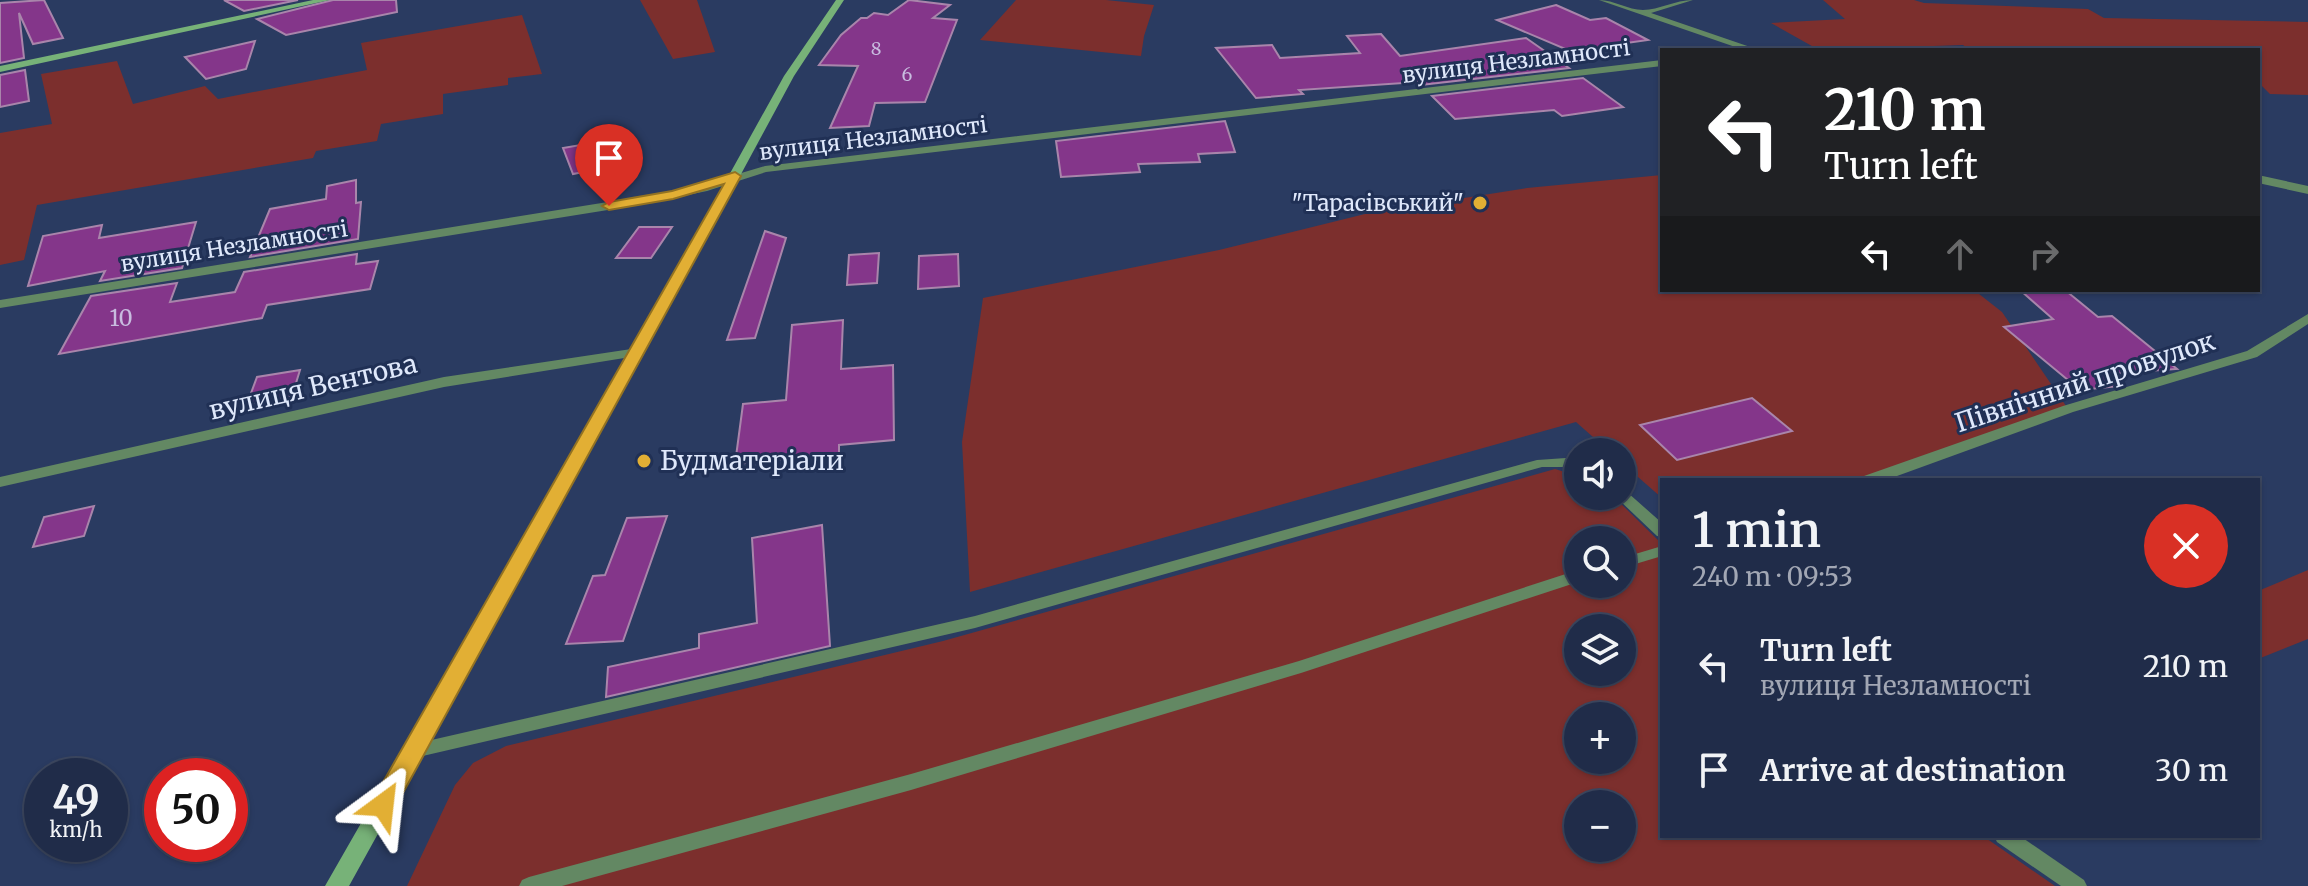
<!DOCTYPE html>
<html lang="en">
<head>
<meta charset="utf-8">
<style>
	body { margin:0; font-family:Merriweather,serif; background:#283450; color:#f1f3f6; height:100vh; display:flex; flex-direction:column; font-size:30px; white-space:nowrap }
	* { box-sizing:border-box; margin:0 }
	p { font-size:26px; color:#a2a7b4 }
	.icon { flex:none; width:44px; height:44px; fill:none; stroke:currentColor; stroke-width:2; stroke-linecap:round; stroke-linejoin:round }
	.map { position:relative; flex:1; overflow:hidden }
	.panel { position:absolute; left:1660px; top:478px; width:600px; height:360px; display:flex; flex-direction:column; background:#202c49; border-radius:0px; box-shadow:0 2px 6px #0004,0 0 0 2px #3d4861 }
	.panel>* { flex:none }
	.hud { position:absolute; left:1660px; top:48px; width:600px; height:244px; border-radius:0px; box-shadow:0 2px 6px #0004,0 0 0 2px #3d4861; background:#202124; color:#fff; overflow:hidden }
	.tools { position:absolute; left:1564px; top:438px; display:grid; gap:16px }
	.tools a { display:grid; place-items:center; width:72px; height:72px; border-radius:50%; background:#202c49; box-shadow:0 2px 6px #0004,0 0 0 2px #3d4861; font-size:40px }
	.speed { position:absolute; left:24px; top:758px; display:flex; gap:16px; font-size:40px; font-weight:700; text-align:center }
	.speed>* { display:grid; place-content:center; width:104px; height:104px; border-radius:50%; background:#202c49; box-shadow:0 2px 6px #0004,0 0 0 2px #3d4861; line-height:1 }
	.speed small { font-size:20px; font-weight:400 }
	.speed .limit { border:12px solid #d22; background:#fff; color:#111 }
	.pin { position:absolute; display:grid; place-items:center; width:68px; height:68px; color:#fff; margin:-82px -34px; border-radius:50% 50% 50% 0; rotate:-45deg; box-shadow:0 0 8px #0007 }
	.pin .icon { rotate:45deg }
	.me { position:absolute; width:88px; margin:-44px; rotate:30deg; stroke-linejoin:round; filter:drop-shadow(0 0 6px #0008) }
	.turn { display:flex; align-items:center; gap:28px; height:168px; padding:0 32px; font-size:36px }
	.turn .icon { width:104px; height:104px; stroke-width:2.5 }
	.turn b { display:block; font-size:56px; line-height:68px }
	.lanes { display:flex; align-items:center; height:76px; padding:0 32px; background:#0003; justify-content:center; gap:40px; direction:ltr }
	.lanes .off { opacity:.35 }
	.round { display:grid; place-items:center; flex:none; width:84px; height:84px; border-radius:42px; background:#283450 }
	.overview { display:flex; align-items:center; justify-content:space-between; height:136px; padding:0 32px }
	h1 { font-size:48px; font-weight:600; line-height:60px }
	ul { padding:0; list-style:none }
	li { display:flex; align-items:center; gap:24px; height:104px; padding:0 32px }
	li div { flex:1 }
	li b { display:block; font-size:30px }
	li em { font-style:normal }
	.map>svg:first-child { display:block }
</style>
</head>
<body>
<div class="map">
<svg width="2308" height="886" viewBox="0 0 2308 886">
	<rect width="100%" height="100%" fill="#2a3b61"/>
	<g fill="#7c2f2d" fill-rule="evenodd">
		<polygon points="640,0 697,0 715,52 673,59"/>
		<polygon points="1016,0 1106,0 1154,5 1144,36 1141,56 980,40"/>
		<polygon points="1823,0 1914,0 1924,3 2088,9 2104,18 2308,22 2308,95 2270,94 2258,82 2258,50 1970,50 1963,45 1819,50 1771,23 1845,19"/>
		<polygon points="522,15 542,74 508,78 508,85 443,94 443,114 381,124 377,141 316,151 313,158 37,205 24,260 0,265 0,133 52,124 41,74 117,61 133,104 205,86 218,99 367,70 361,43"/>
		<polygon points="1662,175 1662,290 1974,290 2002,312 2068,409 1870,480 1662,480 1662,498 1622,463 1622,452 1610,452 1576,422 970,592 962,442 983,298 1219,250 1369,213 1527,188"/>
		<path d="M1555 469 1578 476V496H1613L1662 544V836H1983L2055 886H407L455 785 473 763 506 746 943 641ZM1578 540H1622V584H1578ZM1578 628H1622V672H1578ZM1578 716H1622V760H1578ZM1578 804H1622V848H1578Z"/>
		<polygon points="2308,570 2308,639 2258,659 2258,591"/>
	</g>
	<g fill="#84368a" stroke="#a985ab" stroke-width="2">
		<polygon points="44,0 63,38 33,44 19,13 24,58 0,63 0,3"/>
		<polygon points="224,0 298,0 244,11"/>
		<polygon points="333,0 396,0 397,12 286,35 257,19"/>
		<polygon points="909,0 950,5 933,18 957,20 925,102 875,103 869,126 830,128 858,66 819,65 841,35 861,18 867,18 874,13 888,15"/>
		<polygon points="1556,5 1590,20 1606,18 1648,40 1570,51 1497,20"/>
		<polygon points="1381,34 1400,56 1526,38 1569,68 1421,85 1418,82 1299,90 1303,94 1256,98 1216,48 1272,45 1280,58 1360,53 1347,36"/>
		<polygon points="255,41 246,69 206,79 185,57"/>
		<polygon points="25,70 29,101 0,107 0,75"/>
		<polygon points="1583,78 1623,107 1562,116 1554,110 1455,119 1432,96"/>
		<polygon points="1225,121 1235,152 1198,154 1200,162 1138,164 1140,172 1061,177 1056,141"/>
		<polygon points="592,143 603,168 573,174 563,148"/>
		<polygon points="356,180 356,203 361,202 358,239 250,257 270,209 326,199 327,186"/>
		<polygon points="196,222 182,268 100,281 105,271 28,286 43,236 102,225 99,238"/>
		<polygon points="639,227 672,227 651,258 616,258"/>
		<polygon points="765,231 786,238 755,338 727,340"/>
		<polygon points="879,253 877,283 847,285 849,255"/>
		<polygon points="357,254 356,264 378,261 370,289 267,305 262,318 59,354 91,296 177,283 170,302 235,292 244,272"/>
		<polygon points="958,254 959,286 918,289 919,256"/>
		<polygon points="2020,290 2065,290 2098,317 2112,316 2177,369 2103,374 2119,386 2080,390 2004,327 2053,319"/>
		<polygon points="843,320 841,369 893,365 894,440 839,445 839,453 735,464 743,404 786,400 792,325"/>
		<polygon points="300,370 292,396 247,404 257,377"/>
		<polygon points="1752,398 1792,431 1677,460 1640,425"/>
		<polygon points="94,506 84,536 33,547 44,517"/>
		<polygon points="667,516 623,641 566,644 593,576 605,575 627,518"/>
		<polygon points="822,525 830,646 606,697 608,667 699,648 699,634 757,623 752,538"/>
	</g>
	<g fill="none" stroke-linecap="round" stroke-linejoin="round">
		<g fill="#638863" fill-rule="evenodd">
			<polygon points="1566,458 1578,461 1578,471 1565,467 1542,467 975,628 414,758 408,756 405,751 408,746 414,744 975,616 1537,460"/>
			<polygon points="1622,490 1627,492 1662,523 1662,537 1657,536 1617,498 1615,496 1622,496"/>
			<polygon points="1662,546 1662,556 1622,568 1622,558"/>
			<polygon points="1578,570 1578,582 1301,673 911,790 562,886 519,886 522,880 529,877 911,774 1299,661"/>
			<polygon points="1994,836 2020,836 2084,880 2087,886 2061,886 1997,842"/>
		</g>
		<g fill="#638863" fill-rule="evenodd">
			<path d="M1599 0C1614 0 1628 10 1643 10 1659 10 1675 0 1693 0L1651 13 1759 50H1744Z"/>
			<polygon points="1662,60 1662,66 766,172 707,191 639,205 0,308 0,300 639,197 701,185 765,166"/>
			<polygon points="2258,175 2308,186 2308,194 2258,183"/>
			<polygon points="2308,314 2308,324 2257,357 2073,412 1886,480 1862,480 1864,476 2063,406 2247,351"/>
			<polygon points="638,348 645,352 643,355 444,387 0,487 0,477 444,377"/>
		</g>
		<g fill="#77b278" fill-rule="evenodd">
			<polygon points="313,0 330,0 0,72 0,66"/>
			<polygon points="836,0 844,0 794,76 645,352 349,886 325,886 631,352 784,76"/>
		</g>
	</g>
	<polygon fill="#e2af34" stroke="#937222" stroke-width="2" points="735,172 741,176 392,813 383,816 374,813 371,805 374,798 724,184 673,199 609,210 602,206 609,202 672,191"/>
	<g fill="#e2af34" stroke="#203055" stroke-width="3">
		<circle cx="1480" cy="203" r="8"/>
		<circle cx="644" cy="461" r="8"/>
	</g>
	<g text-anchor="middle" stroke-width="6" stroke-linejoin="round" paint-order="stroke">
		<g font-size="18" fill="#c8bcdf">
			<text x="876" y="55">8</text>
			<text x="907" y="81">6</text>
		</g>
		<g font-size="22" fill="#dfe8fb" stroke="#203055">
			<text transform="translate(1516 61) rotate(-7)" y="8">вулиця Незламності</text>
			<text transform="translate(873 138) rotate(-7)" y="8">вулиця Незламності</text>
			<text transform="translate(234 246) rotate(-9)" y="8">вулиця Незламності</text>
		</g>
		<g font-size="22" fill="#dfe8fb" stroke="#203055" text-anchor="end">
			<text x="1464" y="211">"Тарасівський"</text>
		</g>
		<g font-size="22" fill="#c8bcdf">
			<text x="121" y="326">10</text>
		</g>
		<g font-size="26" fill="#dfe8fb" stroke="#203055">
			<text transform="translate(2085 382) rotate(-18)" y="9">Північний провулок</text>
			<text transform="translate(313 387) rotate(-13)" y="9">вулиця Вентова</text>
		</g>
		<g font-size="26" fill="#dfe8fb" stroke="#203055" text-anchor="start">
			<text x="660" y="470">Будматеріали</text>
		</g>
	</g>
</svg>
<div class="tools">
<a><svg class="icon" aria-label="sound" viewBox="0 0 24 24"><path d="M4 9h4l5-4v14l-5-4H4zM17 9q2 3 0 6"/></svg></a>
<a><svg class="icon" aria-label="search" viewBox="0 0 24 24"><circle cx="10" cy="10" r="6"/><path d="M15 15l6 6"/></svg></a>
<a><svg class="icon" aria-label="layers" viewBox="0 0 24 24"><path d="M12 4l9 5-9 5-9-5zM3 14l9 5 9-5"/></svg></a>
<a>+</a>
<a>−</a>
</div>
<div class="speed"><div>49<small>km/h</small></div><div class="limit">50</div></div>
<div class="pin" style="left:609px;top:206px;background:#d93025"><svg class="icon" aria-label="arrive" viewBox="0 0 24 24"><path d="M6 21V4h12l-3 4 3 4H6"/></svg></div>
<svg class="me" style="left:383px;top:805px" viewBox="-20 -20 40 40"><path d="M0-17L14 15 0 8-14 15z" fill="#e2af34" stroke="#fff" stroke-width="4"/></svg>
<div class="hud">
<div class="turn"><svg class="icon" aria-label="left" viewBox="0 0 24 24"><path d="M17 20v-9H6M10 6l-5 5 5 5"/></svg><div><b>210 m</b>Turn left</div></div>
<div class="lanes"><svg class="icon" aria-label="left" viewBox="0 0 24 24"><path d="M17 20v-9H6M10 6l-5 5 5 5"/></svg><svg class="icon off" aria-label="ahead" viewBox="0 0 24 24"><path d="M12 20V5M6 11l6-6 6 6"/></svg><svg class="icon off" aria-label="right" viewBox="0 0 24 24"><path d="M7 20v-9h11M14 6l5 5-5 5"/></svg></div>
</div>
<section class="panel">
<div class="overview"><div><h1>1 min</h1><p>240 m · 09:53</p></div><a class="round" style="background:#d93025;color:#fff"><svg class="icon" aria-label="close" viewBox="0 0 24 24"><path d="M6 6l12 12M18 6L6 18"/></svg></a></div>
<ul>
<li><svg class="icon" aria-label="left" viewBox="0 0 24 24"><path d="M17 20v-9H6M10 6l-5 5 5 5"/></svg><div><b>Turn left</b><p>вулиця Незламності</p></div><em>210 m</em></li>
<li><svg class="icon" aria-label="arrive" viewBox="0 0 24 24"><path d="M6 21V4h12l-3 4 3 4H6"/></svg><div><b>Arrive at destination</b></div><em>30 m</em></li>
</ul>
</section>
</div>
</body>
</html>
